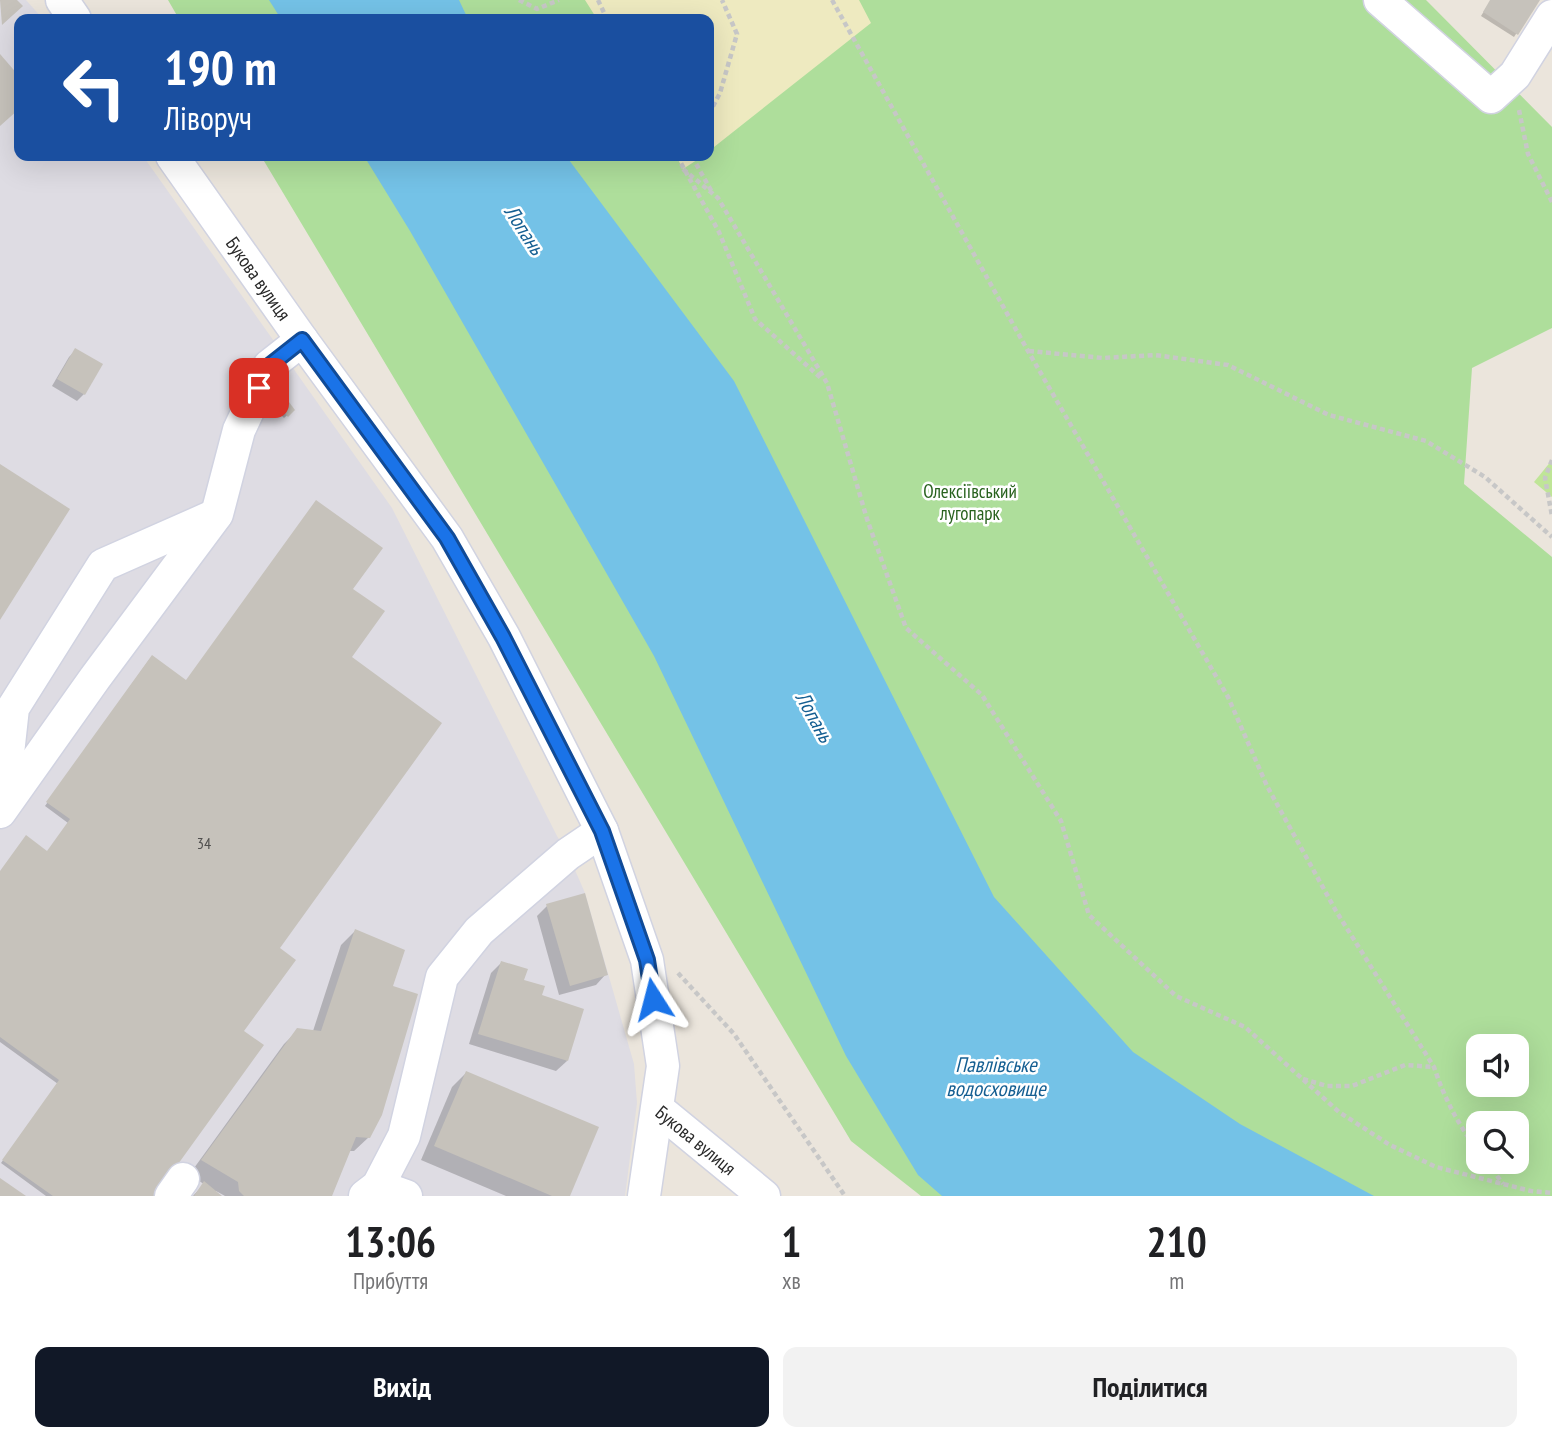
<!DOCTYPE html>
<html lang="uk">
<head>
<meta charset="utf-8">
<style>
	body { margin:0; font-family:"PT Sans Narrow",sans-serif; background:#f2f2f2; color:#202124; height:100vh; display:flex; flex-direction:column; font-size:26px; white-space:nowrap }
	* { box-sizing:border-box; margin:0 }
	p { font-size:23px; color:#757577 }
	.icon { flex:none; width:38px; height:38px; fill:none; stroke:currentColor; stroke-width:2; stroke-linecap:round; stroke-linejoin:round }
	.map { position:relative; height:1196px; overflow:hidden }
	.panel { display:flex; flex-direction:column; background:#fff; flex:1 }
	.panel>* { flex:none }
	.hud { position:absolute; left:14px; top:14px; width:700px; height:147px; border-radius:14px; box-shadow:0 7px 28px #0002; background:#1a4fa0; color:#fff; overflow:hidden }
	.tools { position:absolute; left:1466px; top:1034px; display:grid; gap:14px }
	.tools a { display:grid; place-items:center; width:63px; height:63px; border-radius:14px; background:#fff; box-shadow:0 7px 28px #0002; font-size:35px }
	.pin { position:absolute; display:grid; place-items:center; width:60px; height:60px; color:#fff; margin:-30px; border-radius:14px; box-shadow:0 4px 10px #0006 }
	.me { position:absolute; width:77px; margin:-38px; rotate:351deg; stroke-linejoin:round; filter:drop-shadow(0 0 5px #0008) }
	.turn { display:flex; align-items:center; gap:24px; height:147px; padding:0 35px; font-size:32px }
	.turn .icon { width:91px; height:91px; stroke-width:2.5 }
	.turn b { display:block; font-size:49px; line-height:60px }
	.eta { display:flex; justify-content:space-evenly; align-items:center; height:119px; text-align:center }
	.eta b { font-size:42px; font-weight:700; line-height:49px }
	.cta { display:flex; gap:14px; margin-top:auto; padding:14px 35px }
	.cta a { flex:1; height:80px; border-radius:14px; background:#111827; color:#fff; font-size:28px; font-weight:700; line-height:80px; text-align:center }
	.cta a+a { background:#f2f2f2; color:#202124 }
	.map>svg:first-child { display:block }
</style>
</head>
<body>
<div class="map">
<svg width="1552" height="1196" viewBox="0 0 1552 1196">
	<rect width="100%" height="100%" fill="#ebe5dc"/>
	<polygon fill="#dedce3" points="0,0 26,0 43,19 19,19 19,156 143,156 392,508 557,836 568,854 585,893 634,1064 637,1103 625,1196 0,1196"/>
	<path fill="#aede9b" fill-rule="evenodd" d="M168 0H1426L1552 127V328L1472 368 1464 484 1552 557V1196H921L851 1141 261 156H709V19H179ZM1479 1046H1517V1085H1479ZM1479 1124H1517V1162H1479Z"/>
	<g fill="#eeeac0">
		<polygon points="585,0 859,0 871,23 709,151 709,19 597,19"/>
		<polygon points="676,156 703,156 683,169"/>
	</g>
	<polygon fill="#bfe597" points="1552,460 1552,497 1534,482"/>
	<g fill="#74c2e7">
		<polygon points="269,0 459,0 468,19 281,19"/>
		<polygon points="364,156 566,156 734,381 994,897 1133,1052 1240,1124 1374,1196 942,1196 918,1175 846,1056 654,656 410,231"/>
	</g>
	<g fill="#0003">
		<polygon points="1491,0 1538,0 1514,37 1481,16"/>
		<polygon points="76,350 84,394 77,401 52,386 69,357"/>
		<polygon points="288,405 293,410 284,418 279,413"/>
		<polygon points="351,589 349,658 277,948 153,1196 46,1196 1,1163 58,1084 0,1042 0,873 47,853 68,823 45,806 149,660 185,682"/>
		<polygon points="547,906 606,974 596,985 559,995 537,916"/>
		<polygon points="355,931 391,988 369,1137 354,1151 348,1151 331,1196 225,1196 216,1191 215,1192 219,1196 193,1196 204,1184 189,1175 284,1044 298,1030 313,1031 341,945"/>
		<polygon points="501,963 540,997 567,1061 556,1071 469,1044 491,973"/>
		<polygon points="466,1073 568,1196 506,1196 421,1160 452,1087"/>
	</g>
	<g fill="#c6c2bb">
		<polygon points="0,0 17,0 23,6 2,25"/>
		<polygon points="1490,0 1540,0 1518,35 1483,12"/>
		<polygon points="0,54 19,76 19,109 0,126"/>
		<polygon points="75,348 103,364 85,395 57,379"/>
		<polygon points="289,402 295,410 288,417 281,409"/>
		<polygon points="0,464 70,509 0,620"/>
		<polygon points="316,500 383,548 353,589 385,611 352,657 442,723 280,948 296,960 244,1031 264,1045 155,1196 53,1196 2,1160 59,1080 0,1037 0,871 26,835 47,851 70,819 46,802 152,655 186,680"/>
		<polygon points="585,893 608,975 570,986 546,904"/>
		<polygon points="355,929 405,950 393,986 418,994 382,1115 370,1138 356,1137 332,1196 244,1196 239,1191 238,1182 201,1160 297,1028 321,1031"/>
		<polygon points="501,961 528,969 524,980 545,986 542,995 584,1009 568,1061 478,1034"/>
		<polygon points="466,1071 599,1127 570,1196 552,1196 434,1146"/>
		<polygon points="0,1178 26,1196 0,1196"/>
		<polygon points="204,1181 222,1196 194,1196"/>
	</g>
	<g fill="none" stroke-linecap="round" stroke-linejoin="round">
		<g stroke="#d1d3e1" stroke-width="35">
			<g id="minor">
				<polyline points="62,0 75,19"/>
				<polyline points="1380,0 1491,97 1515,75 1552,16"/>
				<path id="s1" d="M172 156 302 340 447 538 504 637 602 831 647 960 663 1066 644 1196"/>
				<polyline points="2,808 13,708 103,565 216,515"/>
				<polyline points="0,812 95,678 217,514 239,430 269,366 302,340"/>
				<path id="s2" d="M658 1109 764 1196"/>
				<polyline points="378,1186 406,1196"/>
				<polyline points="171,1196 183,1179"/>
				<polyline points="365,1196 378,1186 404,1136 442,977 479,931 568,854 602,831"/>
			</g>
		</g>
		<g stroke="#c7c7c7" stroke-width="4.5" stroke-dasharray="5 3.5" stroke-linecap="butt">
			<polyline points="519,0 537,9 559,0"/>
			<polyline points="598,0 607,19"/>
			<path d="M832 0 1028 351 1228 697 1267 786 1336 911 1434 1067C1445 1100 1458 1124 1479 1152"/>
			<polyline points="1519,110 1528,154 1552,202"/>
			<polyline points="709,114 720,93 737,34 722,0"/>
			<polyline points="677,156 719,232 755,319 822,379"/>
			<polyline points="696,156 695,162 712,192"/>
			<polyline points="683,169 718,198 827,383 867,519 906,628 982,695 1061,821 1089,915 1176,996 1245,1027 1339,1112 1390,1145 1436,1167 1531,1191 1552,1193"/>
			<polyline points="1029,351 1103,358 1155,355 1228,365 1329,415 1426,441 1485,477 1552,537"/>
			<polyline points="1552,460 1545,478 1552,516"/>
			<polyline points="678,973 734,1034 845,1196"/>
			<polyline points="1303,1079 1327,1086 1352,1086 1405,1065 1433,1067"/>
			<polyline points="1487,1162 1503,1184"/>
		</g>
		<use href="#minor" stroke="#fff" stroke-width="32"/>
	</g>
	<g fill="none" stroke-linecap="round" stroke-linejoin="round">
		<g stroke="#114b97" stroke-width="18">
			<polyline id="route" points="259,388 269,366 302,340 447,538 503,637 602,831 647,960 653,999"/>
		</g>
		<use href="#route" stroke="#1a73e8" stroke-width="12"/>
	</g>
	<g text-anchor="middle" stroke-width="5" stroke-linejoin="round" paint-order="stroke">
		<g font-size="16" fill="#504f4e">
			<text x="204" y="849">34</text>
		</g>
		<g font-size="19" fill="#292929" stroke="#fff">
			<text dy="7" stroke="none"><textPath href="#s1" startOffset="150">Букова вулиця</textPath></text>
			<text dy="7" stroke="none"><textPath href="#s2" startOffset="49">Букова вулиця</textPath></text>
		</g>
		<g font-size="19" fill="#28621e" stroke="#fff">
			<text x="970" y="498">Олексіївський<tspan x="970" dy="22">лугопарк</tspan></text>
		</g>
		<g font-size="21" font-style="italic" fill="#155f92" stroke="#fff">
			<text transform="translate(524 230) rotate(57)" y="7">Лопань</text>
			<text transform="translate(814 717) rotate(61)" y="7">Лопань</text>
			<text x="996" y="1072">Павлівське<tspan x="996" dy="24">водосховище</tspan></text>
		</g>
	</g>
</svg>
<div class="tools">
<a><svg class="icon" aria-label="sound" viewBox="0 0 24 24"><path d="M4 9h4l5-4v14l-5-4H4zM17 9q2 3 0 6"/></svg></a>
<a><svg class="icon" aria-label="search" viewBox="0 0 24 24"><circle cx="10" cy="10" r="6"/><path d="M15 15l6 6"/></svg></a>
</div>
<div class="pin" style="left:259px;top:388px;background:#d93025"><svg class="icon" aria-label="arrive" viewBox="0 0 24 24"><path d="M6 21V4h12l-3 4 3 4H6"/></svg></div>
<svg class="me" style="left:653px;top:999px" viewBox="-20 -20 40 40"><path d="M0-17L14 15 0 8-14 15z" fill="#1a73e8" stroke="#fff" stroke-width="4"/></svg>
<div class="hud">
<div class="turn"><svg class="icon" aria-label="left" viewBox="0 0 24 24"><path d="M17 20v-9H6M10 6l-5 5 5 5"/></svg><div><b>190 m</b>Ліворуч</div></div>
</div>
</div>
<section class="panel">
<div class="eta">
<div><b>13:06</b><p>Прибуття</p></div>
<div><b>1</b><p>хв</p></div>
<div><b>210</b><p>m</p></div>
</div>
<div class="cta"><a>Вихід</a><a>Поділитися</a></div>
</section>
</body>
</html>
